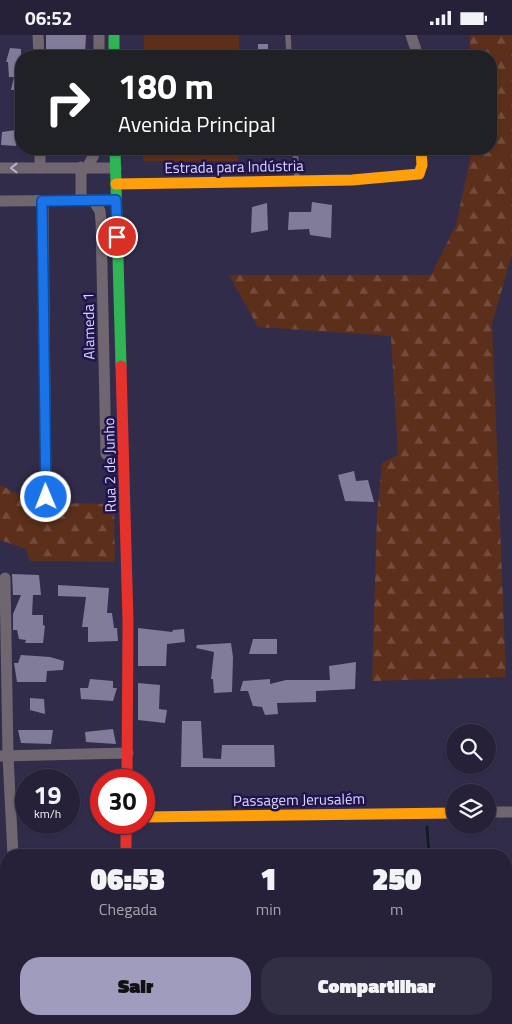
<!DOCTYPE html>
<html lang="pt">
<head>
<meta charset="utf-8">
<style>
	body { margin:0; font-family:"Titillium Web",sans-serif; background:#322e43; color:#f1f3f6; height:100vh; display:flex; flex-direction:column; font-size:19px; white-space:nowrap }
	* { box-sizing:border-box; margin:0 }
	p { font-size:16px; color:#a4a3ae }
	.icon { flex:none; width:28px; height:28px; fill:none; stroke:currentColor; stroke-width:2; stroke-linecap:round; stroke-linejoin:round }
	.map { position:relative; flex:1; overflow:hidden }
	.panel { position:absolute; left:0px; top:814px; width:512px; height:176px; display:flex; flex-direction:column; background:#262138; border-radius:20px 20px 0 0; box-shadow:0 1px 4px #0004,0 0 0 1px #423e53 }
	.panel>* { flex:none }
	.top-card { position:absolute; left:15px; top:15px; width:482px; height:105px; border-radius:20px; box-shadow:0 1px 4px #0004,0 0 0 1px #423e53; background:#202124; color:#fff; overflow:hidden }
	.fabs { position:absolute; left:446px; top:689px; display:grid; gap:10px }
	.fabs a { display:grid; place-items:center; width:50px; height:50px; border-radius:50%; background:#262138; box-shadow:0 1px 4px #0004,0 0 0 1px #423e53; font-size:25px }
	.speed { position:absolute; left:15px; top:734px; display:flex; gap:10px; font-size:25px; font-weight:700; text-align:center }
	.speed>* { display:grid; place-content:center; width:65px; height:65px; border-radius:50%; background:#262138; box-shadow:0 1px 4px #0004,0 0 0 1px #423e53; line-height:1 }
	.speed small { font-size:12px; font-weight:400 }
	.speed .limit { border:8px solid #d22; background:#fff; color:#111 }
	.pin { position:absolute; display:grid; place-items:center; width:42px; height:42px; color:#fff; margin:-21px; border:2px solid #fff; border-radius:50%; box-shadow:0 1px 5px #0007 }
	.me { position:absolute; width:55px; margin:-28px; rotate:359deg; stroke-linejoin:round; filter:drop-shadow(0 0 4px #0008) }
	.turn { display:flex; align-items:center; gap:18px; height:105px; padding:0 20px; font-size:22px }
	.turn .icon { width:65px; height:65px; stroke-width:2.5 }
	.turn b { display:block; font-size:35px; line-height:42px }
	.eta { display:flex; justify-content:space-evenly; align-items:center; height:85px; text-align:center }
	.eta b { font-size:30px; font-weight:800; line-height:35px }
	.cta { display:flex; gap:10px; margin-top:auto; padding:10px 20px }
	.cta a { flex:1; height:58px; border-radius:20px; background:#9f9cbe; color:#111; font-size:20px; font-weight:800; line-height:58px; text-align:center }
	.cta a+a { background:#322e43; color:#f1f3f6 }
	.status { display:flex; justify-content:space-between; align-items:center; height:35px; padding:0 25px; background:#262138; direction:ltr }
	.status svg { height:14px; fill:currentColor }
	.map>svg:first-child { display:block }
</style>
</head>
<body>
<div class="status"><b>06:52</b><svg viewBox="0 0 49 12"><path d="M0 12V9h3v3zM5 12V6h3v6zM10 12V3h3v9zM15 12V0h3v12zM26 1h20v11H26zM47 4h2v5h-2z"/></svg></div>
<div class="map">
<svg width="512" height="989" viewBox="0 0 512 989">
	<defs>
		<pattern id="forest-firs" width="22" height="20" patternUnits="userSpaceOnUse" patternTransform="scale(1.25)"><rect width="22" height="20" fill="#5c2f1b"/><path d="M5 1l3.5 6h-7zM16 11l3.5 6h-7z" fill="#734c3d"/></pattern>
	</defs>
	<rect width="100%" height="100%" fill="#322c4b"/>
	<g fill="#5c2f1b">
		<rect x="144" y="0" width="95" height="21"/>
		<rect x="143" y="114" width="95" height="12"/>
	</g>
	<g fill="url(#forest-firs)">
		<polygon points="470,0 512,0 512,219 492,289 506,642 372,646 377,480 382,428 398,420 391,301 258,292 229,240 431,240 456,190 470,124 470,114 491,114 491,21 470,21"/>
		<polygon points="0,450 42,471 81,468 98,469 114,468 115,527 30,526 26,514 0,505"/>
	</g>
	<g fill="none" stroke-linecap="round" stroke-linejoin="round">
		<g stroke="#0f1d25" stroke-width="3">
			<polyline points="427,792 429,820"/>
			<polyline points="347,989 349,984"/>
		</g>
	</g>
	<g fill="#807c9a">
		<polygon points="46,0 86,0 85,19 66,17 66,21 46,21"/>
		<rect x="258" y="9" width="10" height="12"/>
		<polygon points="10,13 21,14 21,55 11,55 14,42 9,42 8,27 6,27"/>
		<polygon points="16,95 16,111 1,110 2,97"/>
		<polygon points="312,167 332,170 331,203 310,200 309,194 288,195 289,177 311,177"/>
		<polygon points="267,168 268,195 251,198 252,172"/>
		<polygon points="354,436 356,446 368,445 374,467 345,466 338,440"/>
		<polygon points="12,539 39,540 41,560 33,560 32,580 43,580 43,590 45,591 43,608 25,608 26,605 19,604 17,595 13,595 13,579 21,560 13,560"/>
		<polygon points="58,550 109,553 107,578 112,578 114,593 117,593 118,606 88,607 88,592 82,592 86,562 58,561"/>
		<polygon points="138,593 172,597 173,595 184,594 185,607 167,609 166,631 138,631"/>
		<polygon points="253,604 277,604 277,619 249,619"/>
		<polygon points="231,608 233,622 232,657 214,658 213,644 211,644 214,617 196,613 197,610"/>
		<polygon points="21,620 50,622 64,626 63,635 47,636 46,647 17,647 14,628 18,628"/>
		<polygon points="356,627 355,654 316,656 316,667 277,668 278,679 265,680 262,672 253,671 248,656 240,656 243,646 270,644 270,649 286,645 330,645 329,631"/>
		<polygon points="90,644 113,646 113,653 117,653 113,666 81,664 80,653 88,653"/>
		<polygon points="138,648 160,650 159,674 167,675 165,688 138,685"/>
		<polygon points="30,663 44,664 45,679 30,675"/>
		<polygon points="182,686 201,686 203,723 221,724 222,710 274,710 275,732 181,732"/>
		<polygon points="113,694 116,709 86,707 85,697"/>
		<polygon points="18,695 53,695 51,709 21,708"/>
	</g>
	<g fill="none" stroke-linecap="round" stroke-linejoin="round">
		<g stroke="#70666f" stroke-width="5.5">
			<polyline points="288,0 289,21"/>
			<polyline points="295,114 297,143"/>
		</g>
		<g stroke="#70666f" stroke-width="11">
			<polyline points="38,0 39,21"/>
			<polyline points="99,0 99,21"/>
			<polyline points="411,0 418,21"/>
			<polyline points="40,114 40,133"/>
			<polyline points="81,132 81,165"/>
			<polyline points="0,133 116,133"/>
			<polyline points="87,133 97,114"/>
			<polyline points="93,165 100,176 101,186 106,419"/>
			<polyline points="0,166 116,165"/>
			<polyline points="43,166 46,462"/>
			<polyline points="5,543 8,721 13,820"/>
			<polyline points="0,721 128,718"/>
			<polyline points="488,777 512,777"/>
			<polyline points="0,885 6,885"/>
		</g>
		<g stroke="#30b455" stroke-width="11">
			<polyline points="114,0 114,21"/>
			<polyline points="115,114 121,331"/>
			<polyline points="122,984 122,989"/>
		</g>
		<g stroke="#ff9f0a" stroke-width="11">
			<polyline points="116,149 352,145 419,139 422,130 421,114"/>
			<polyline points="144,782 455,778"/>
		</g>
		<g stroke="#e5322d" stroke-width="11">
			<polyline points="121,331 128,587 127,745"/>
			<polyline points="126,788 126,820"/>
		</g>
	</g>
	<defs><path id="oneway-chevron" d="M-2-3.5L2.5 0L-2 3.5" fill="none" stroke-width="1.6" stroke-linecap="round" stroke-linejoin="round" transform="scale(1.25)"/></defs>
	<use stroke="#b5b0cb" href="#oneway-chevron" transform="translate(14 133) rotate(-180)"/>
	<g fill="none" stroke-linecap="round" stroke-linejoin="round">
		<g stroke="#114b97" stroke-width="12">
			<polyline id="route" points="46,462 42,166 116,165 117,202"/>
		</g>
		<use href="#route" stroke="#1a73e8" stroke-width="9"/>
	</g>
	<g text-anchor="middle" stroke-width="5" stroke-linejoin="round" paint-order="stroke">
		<g font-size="15" fill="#dad8fc" stroke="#21144d">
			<text transform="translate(234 132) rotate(-1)" y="5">Estrada para Indústria</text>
			<text transform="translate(89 291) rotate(-91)" y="5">Alameda 1</text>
			<text transform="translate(110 430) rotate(-91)" y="5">Rua 2 de Junho</text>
			<text transform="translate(299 765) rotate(-1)" y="5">Passagem Jerusalém</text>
		</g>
	</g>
</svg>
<div class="fabs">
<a><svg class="icon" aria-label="search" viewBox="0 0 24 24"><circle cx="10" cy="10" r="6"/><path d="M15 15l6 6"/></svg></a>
<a><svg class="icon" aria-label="layers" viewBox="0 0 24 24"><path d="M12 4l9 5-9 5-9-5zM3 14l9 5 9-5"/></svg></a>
</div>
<div class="speed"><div>19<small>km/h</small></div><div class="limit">30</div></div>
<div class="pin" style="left:117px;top:202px;background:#d93025"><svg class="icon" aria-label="arrive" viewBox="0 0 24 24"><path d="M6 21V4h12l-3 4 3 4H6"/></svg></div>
<svg class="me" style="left:46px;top:462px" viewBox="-20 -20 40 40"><circle r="17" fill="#1a73e8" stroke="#fff" stroke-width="3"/><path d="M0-11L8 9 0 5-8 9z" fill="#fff"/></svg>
<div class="top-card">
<div class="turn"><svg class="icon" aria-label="right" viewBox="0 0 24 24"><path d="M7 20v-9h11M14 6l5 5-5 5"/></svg><div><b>180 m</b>Avenida Principal</div></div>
</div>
<section class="panel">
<div class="eta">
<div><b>06:53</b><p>Chegada</p></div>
<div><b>1</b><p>min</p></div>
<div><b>250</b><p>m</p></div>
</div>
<div class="cta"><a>Sair</a><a>Compartilhar</a></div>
</section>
</div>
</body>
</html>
